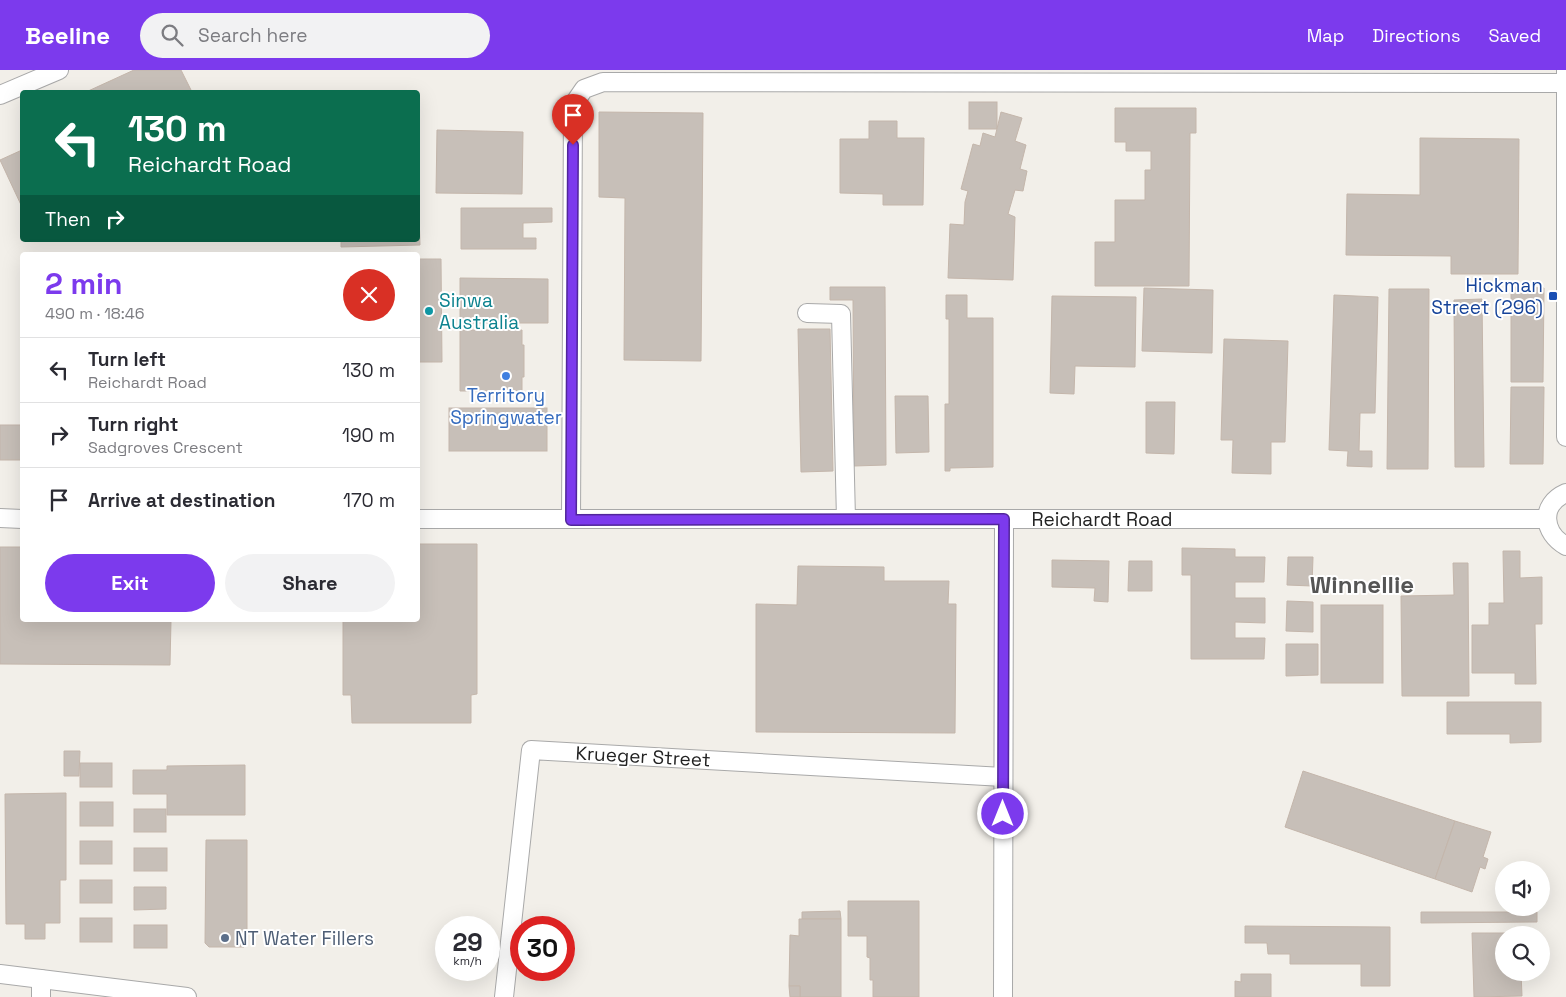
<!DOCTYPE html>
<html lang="en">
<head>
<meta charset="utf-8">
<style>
	body { margin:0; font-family:"Space Grotesk",sans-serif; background:#f2f2f3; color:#2b2b33; height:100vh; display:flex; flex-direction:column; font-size:19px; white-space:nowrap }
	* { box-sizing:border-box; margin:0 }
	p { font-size:16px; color:#7c7c81 }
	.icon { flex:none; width:28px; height:28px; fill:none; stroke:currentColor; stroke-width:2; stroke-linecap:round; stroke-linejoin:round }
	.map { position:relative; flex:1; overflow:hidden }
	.panel { position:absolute; left:20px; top:182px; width:400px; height:370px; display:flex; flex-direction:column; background:#fff; border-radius:5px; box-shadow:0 5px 20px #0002 }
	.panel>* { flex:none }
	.guide { position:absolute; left:20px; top:20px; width:400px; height:152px; border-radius:5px; box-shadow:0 5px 20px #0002; background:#0b6e4f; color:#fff; overflow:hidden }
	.controls { position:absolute; left:1495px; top:791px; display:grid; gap:10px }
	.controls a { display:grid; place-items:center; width:55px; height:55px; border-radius:50%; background:#fff; box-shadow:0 5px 20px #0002; font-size:25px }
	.speed { position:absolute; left:435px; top:846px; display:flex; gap:10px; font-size:25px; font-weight:700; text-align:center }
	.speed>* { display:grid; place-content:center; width:65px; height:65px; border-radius:50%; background:#fff; box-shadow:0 5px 20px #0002; line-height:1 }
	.speed small { font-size:12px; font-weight:400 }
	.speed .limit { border:8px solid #d22; background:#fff; color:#111 }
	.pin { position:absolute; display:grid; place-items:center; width:42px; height:42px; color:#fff; margin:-51px -21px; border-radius:50% 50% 50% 0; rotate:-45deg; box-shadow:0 0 5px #0007 }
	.pin .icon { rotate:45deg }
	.me { position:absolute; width:55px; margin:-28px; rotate:0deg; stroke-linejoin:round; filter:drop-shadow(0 0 4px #0008) }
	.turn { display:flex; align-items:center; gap:18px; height:105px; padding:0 25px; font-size:22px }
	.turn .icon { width:65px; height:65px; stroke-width:2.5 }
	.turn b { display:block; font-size:35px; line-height:42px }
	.then { display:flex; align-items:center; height:48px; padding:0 25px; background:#0003; gap:10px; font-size:19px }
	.round { display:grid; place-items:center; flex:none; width:52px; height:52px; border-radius:26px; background:#f2f2f3 }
	.headline { display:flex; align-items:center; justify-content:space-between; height:85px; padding:0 25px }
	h1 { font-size:30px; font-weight:800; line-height:38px; color:#7c3aed }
	.cta { display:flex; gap:10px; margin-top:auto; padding:10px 25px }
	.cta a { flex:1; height:58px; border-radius:30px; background:#7c3aed; color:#fff; font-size:20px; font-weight:800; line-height:58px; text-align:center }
	.cta a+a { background:#f2f2f3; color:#2b2b33 }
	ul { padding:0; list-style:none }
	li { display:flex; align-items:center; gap:15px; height:65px; padding:0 25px; border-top:1px solid #e1e1e2 }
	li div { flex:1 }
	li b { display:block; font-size:19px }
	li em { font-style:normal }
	header { display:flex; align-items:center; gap:30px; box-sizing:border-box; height:70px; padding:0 25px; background:#7c3aed; color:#fff }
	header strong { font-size:24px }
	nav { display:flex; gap:28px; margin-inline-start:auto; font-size:18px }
	.search { width:350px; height:45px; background:#f2f2f3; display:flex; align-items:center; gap:12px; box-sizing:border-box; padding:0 18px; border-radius:28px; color:#7c7c81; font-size:19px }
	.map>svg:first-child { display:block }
</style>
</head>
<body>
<header>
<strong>Beeline</strong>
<div class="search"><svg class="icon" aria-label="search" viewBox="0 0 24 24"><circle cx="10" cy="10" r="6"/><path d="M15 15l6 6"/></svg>Search here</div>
<nav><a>Map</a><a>Directions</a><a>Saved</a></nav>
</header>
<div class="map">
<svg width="1566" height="927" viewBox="0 0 1566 927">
	<rect width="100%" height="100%" fill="#f2efe9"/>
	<g fill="#c7bfb8" stroke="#c4b6ab">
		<polygon points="134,0 181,0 192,22 86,22"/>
		<rect x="969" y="32" width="28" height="27"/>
		<polygon points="1115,38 1196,38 1196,63 1190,63 1189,216 1095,216 1095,172 1115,172 1115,130 1145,130 1145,100 1151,100 1151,81 1126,81 1126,72 1115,72"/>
		<polygon points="599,42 703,43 701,291 624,290 625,128 599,127"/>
		<polygon points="1001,42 1022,48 1015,71 1026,75 1020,99 1027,101 1023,121 1015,120 1008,144 1015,147 1013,210 948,208 950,154 964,155 965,132 968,121 961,119 973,74 980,76 983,63 995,67"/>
		<polygon points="869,51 897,51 897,68 924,68 923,135 883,135 883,124 840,123 840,69 869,69"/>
		<polygon points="437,60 523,62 522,124 436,123"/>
		<polygon points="1420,68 1519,69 1518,204 1451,204 1451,186 1346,185 1347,124 1420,125"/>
		<polygon points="22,80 22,137 0,90"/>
		<polygon points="461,138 552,138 552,152 523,153 523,168 536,168 536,179 461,179"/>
		<polygon points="418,144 419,144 420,175 341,177 341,170 418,170"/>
		<polygon points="418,189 441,189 442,292 418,292"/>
		<polygon points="460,208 548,209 548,253 460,253"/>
		<polygon points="830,217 885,217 886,395 854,396 853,230 830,230"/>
		<polygon points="1511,217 1544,218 1543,312 1511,312"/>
		<polygon points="1144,218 1213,220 1212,283 1142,281"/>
		<polygon points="1389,219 1429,219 1428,399 1387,399"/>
		<polygon points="946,225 967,225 967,248 993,248 993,397 950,398 950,401 945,401 945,334 949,334 949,249 946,249"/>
		<polygon points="1334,225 1378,227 1375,343 1360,343 1359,381 1372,381 1372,397 1347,396 1348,381 1329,380"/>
		<polygon points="1052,226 1136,227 1135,297 1075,296 1074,324 1050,323"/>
		<polygon points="1482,229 1484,397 1455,397 1454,230"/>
		<polygon points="798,259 830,259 833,401 801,402"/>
		<polygon points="460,260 522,260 522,275 524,275 524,307 522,307 522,321 460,321"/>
		<polygon points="1224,269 1288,271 1285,372 1271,372 1271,404 1232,403 1233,370 1221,370"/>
		<polygon points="1511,317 1544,317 1543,394 1510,394"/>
		<polygon points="895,326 928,326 929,382 896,383"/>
		<polygon points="1146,332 1175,332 1174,384 1146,383"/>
		<rect x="449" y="338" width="98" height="43"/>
		<rect x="0" y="355" width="22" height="35"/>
		<polygon points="418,474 477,474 477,624 471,625 471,653 352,653 351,625 343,625 343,550 418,550"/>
		<polygon points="0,477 22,477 22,550 171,550 170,595 0,594"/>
		<polygon points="1182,478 1235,479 1235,487 1265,487 1264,512 1235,512 1235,528 1265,528 1265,553 1235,552 1235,568 1265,568 1264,589 1191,589 1191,505 1182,505"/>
		<polygon points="1503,481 1520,481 1520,508 1542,507 1542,554 1535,554 1536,614 1515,614 1515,603 1472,603 1472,555 1489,555 1489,533 1504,533"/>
		<polygon points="1288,487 1313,487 1312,516 1287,515"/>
		<polygon points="1052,490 1109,491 1108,532 1094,531 1095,518 1052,517"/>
		<polygon points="1129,491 1152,491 1152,521 1128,521"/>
		<polygon points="1453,493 1468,493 1469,626 1402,626 1401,526 1454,525"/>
		<polygon points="798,496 884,497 884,511 949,511 948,534 956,534 955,663 756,662 756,534 797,535"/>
		<polygon points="1287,531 1313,532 1313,562 1286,561"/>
		<rect x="1321" y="535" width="62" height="78"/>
		<polygon points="1286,574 1318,574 1318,605 1286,606"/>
		<polygon points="1447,632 1541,632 1541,672 1510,673 1510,664 1447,664"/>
		<polygon points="64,681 80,681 79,706 64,706"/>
		<rect x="80" y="693" width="32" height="24"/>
		<polygon points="245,695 245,745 167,745 167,724 133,724 133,700 167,700 167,696"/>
		<polygon points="1303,701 1455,751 1435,809 1285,757"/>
		<polygon points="66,723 66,810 60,810 60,853 45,853 45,869 25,869 25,854 6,854 5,724"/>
		<rect x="80" y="732" width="33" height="24"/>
		<rect x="134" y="739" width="32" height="23"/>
		<polygon points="1455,751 1491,762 1483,787 1488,789 1485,799 1480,797 1472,822 1435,809"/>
		<polygon points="206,770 247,770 247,873 244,873 244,877 209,877 205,873"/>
		<rect x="80" y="771" width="32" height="23"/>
		<rect x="134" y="778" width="33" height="23"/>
		<rect x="80" y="810" width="32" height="23"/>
		<polygon points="134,817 166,817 166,839 134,840"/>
		<polygon points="848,831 919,831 919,927 873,927 873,910 870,910 870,888 867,887 867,866 848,866"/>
		<polygon points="840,841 841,849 802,849 802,842"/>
		<polygon points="1421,842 1537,842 1537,852 1421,853"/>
		<rect x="80" y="848" width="32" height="24"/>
		<polygon points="799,849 841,849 841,927 800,927 800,916 789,916 790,865 799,866"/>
		<rect x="134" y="855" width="33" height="23"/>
		<polygon points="1245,856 1390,857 1390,916 1361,916 1361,894 1290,894 1290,884 1268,884 1267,873 1245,873"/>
		<polygon points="1472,863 1520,863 1520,865 1504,865 1504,902 1521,902 1522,926 1474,927"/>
		<polygon points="1241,904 1271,904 1271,927 1235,927 1235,911 1241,912"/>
		<polygon points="789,916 800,916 800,927 790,927"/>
	</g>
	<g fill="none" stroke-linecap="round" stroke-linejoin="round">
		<g stroke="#a9a9a9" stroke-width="20">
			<g id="minor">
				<polyline points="1566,0 1566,367"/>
				<polyline points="0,25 59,0"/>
				<polyline points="807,243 841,244 846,449"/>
				<path d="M1566 423C1539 435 1543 463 1566 476"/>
				<polyline points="0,448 22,449"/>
				<polyline points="418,449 1547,449"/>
				<polyline points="571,449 573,35 584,19 603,12 1566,13"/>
				<polyline points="0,904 187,927"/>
				<polyline points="41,927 41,909"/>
				<polyline points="504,927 531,680 1003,707"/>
				<polyline points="1003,927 1004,449"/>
			</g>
		</g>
		<use href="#minor" stroke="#fff" stroke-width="18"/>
	</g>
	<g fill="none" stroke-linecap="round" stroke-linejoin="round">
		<g stroke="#51269a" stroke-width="12">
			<polyline id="route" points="573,75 571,450 1004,449 1003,744"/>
		</g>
		<use href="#route" stroke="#7c3aed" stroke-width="9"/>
	</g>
	<rect fill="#1a4fb4" stroke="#fff" stroke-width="2" x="1548" y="221" width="10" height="10" rx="2.5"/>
	<circle fill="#0f9aa8" stroke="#fff" stroke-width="2" cx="429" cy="241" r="5"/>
	<circle fill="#3f7fe0" stroke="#fff" stroke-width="2" cx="506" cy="306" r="5"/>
	<circle fill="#5c6f8a" stroke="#fff" stroke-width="2" cx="225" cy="868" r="5"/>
	<g text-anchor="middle" stroke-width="4" stroke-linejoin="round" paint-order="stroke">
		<g font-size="19" fill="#164399" stroke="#fff" text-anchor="end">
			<text x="1543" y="222">Hickman<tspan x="1543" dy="22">Street (296)</tspan></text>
		</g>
		<g font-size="19" fill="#0d838f" stroke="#fff" text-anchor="start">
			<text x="439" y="237">Sinwa<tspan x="439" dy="22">Australia</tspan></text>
		</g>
		<g font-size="19" fill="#366cbe" stroke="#fff">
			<text x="506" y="332">Territory<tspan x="506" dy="22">Springwater</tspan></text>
		</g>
		<g font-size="19" fill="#222" stroke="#fff">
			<text x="1102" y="456">Reichardt Road</text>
			<text transform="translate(643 686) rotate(3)" y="7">Krueger Street</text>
		</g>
		<g font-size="19" fill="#4e5e75" stroke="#fff" text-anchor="start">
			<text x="235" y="875">NT Water Fillers</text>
		</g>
		<g font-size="24" font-weight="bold" fill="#555" stroke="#fff">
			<text x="1362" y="523">Winnellie</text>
		</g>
	</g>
</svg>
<div class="controls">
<a><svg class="icon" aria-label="sound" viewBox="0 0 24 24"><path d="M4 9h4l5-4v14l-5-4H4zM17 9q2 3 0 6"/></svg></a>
<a><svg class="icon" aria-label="search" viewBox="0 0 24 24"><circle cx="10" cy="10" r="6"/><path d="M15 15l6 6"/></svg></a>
</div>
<div class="speed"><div>29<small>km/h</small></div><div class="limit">30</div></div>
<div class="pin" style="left:573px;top:75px;background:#d93025"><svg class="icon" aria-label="arrive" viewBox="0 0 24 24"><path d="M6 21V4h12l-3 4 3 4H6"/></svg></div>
<svg class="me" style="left:1003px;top:744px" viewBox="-20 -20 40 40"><circle r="17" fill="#7c3aed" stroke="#fff" stroke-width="3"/><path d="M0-11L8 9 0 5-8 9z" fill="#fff"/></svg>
<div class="guide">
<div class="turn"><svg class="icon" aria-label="left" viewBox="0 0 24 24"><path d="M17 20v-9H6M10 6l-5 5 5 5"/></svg><div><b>130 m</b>Reichardt Road</div></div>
<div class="then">Then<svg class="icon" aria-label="right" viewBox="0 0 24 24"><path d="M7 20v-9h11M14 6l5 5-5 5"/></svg></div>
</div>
<section class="panel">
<div class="headline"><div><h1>2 min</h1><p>490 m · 18:46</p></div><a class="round" style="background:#d93025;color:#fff"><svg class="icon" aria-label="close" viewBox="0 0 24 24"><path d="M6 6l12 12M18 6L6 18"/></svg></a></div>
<ul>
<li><svg class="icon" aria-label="left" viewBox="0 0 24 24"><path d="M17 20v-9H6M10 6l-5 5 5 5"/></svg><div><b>Turn left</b><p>Reichardt Road</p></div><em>130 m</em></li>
<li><svg class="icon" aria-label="right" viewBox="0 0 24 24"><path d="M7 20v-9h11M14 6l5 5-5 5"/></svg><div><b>Turn right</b><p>Sadgroves Crescent</p></div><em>190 m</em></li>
<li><svg class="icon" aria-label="arrive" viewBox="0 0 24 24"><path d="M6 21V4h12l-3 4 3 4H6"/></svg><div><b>Arrive at destination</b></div><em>170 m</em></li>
</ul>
<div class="cta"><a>Exit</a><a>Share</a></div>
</section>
</div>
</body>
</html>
